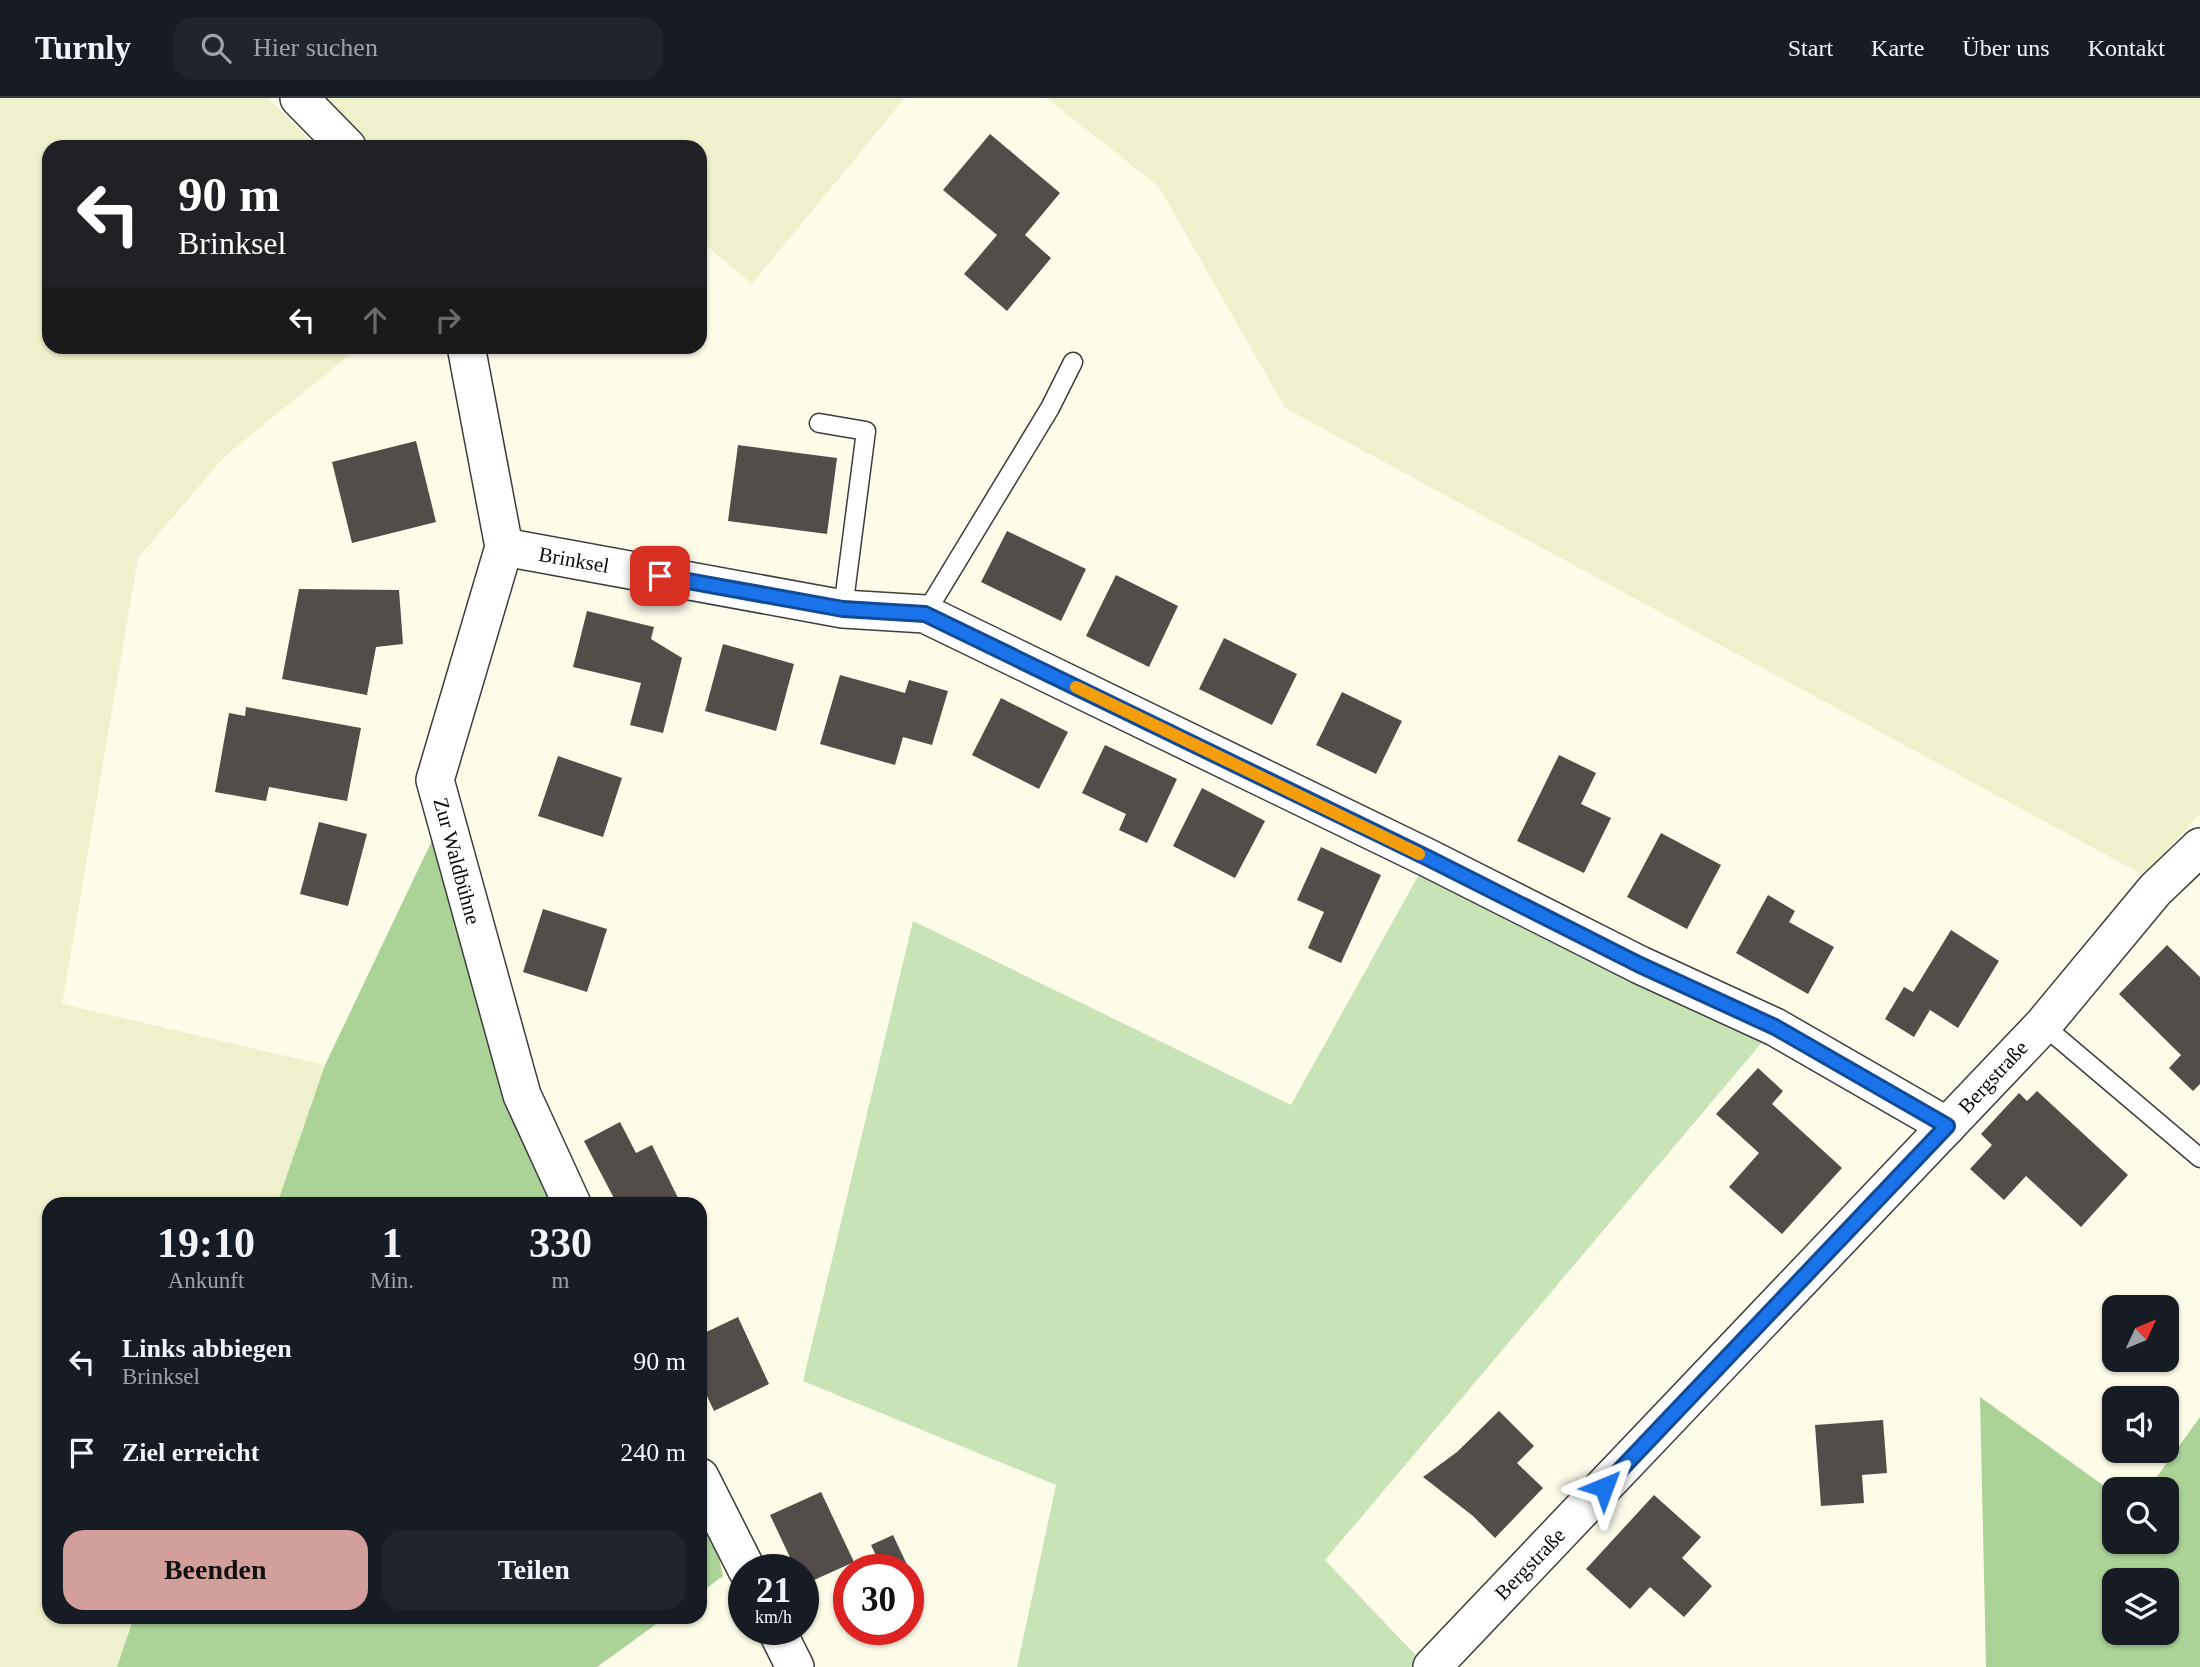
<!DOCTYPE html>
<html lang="de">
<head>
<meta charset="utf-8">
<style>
	body { margin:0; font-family:"Times New Roman",serif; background:#20242c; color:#f1f3f6; height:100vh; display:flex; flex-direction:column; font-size:26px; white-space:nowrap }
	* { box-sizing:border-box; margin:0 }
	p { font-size:23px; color:#9ea1a6 }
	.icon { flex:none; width:38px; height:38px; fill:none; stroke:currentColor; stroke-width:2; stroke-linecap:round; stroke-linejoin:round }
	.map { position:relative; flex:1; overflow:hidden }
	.panel { position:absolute; left:42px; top:1099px; width:665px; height:427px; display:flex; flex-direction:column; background:#171b24; border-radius:21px; box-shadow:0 2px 5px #0004 }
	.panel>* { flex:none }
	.hud { position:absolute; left:42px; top:42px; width:665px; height:214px; border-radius:21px; box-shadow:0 2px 5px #0004; background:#202124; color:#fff; overflow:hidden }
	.needle { width:46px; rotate:46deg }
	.fabs { position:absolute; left:2102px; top:1197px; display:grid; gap:14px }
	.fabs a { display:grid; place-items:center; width:77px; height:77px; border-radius:14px; background:#171b24; box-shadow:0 2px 5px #0004; font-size:35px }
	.speed { position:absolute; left:728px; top:1456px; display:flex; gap:14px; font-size:35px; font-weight:700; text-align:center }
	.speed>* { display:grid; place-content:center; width:91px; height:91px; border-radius:50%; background:#171b24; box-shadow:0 2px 5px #0004; line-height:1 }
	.speed small { font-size:18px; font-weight:400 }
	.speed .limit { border:10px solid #d22; background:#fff; color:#111 }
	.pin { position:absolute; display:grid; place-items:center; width:60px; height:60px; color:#fff; margin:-30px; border-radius:14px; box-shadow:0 4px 10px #0006 }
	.me { position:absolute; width:77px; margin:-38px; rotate:44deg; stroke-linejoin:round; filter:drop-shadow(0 0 5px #0008) }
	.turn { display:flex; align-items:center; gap:24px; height:147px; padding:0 21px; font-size:32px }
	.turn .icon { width:91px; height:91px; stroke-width:2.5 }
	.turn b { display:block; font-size:49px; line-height:60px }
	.lanes { display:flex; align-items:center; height:66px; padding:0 21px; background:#0003; justify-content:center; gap:35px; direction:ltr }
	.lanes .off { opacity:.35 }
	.eta { display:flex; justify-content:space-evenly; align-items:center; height:119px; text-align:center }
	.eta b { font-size:42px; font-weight:600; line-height:49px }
	.action { display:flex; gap:14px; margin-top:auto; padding:14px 21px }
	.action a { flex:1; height:80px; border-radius:21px; background:#d29f9d; color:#111; font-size:28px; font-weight:600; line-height:80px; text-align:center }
	.action a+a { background:#20242c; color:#f1f3f6 }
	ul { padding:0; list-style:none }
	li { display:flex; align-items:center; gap:21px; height:91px; padding:0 21px }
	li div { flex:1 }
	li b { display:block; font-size:26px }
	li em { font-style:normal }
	header { display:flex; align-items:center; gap:42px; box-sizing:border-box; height:98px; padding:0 35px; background:#171b24; border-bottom:2px solid #363941 }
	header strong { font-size:33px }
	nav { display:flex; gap:38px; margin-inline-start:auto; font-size:24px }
	.search { width:490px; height:63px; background:#20242c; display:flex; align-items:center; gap:18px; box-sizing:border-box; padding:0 24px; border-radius:21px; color:#9ea1a6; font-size:26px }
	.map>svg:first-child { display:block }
</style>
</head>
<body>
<header>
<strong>Turnly</strong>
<div class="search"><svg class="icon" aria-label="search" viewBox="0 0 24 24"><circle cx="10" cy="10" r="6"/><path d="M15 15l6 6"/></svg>Hier suchen</div>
<nav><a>Start</a><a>Karte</a><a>Über uns</a><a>Kontakt</a></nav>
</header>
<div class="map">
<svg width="2200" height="1569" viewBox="0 0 2200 1569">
	<rect width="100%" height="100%" fill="#fdfce9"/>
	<g fill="#eff0cc">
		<polygon points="0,0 268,0 316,49 49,49 49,248 359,249 224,359 138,460 62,906 325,967 277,1106 49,1106 49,1519 134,1519 117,1569 0,1569"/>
		<polygon points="318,0 905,0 752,186 700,142 700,49 364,49"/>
		<polygon points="1047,0 2200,0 2200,716 2143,777 1285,310 1159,89"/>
	</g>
	<polygon fill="#c8e4b7" points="1428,760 1775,929 1325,1462 1427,1569 1017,1569 1056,1387 803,1283 913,823 1291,1007"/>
	<g fill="#abd397" fill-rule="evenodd">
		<polygon points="436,734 555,1106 277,1106 325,967"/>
		<path d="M1980 1299 2114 1395V1444H2166V1391H2148L2200 1319V1569H1986ZM2114 1482H2166V1535H2114Z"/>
		<polygon points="700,1415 716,1446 723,1478 700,1495"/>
		<polygon points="134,1519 666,1519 597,1569 117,1569"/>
	</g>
	<g fill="#524d48">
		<polygon points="990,36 1060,95 1025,137 1051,160 1007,213 964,176 997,137 943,92"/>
		<polygon points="416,343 436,424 352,445 332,364"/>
		<polygon points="738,347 837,360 827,436 728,423"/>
		<polygon points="1007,433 1086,471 1061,523 981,484"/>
		<polygon points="1116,477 1178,508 1149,569 1086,538"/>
		<polygon points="299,491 399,492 403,546 376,549 367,597 282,581"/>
		<polygon points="587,513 654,529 651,541 682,560 663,635 630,627 641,585 573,569"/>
		<polygon points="1224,540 1297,576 1272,627 1199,591"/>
		<polygon points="723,546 794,566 776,633 705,613"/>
		<polygon points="840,577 905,595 909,582 948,593 932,647 903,639 895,667 820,646"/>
		<polygon points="1342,594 1402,623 1376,676 1316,647"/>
		<polygon points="1001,600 1068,634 1039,691 972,657"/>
		<polygon points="246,609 361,630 347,703 269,689 266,703 215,694 229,615 245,618"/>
		<polygon points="1105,647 1177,681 1147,745 1119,732 1126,716 1082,695"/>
		<polygon points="1559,657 1596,675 1581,706 1611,720 1584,775 1517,743"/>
		<polygon points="558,658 622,680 603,739 538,718"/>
		<polygon points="1202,690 1265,723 1235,780 1173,748"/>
		<polygon points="319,724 367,736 348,808 300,796"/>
		<polygon points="1661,735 1721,767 1687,831 1627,799"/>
		<polygon points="1321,749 1381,777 1341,865 1308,850 1324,814 1297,802"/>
		<polygon points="1768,797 1795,813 1789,824 1834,849 1808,896 1736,855"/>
		<polygon points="543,811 607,831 587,894 523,874"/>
		<polygon points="1951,832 1999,863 1958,930 1930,912 1914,939 1885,921 1904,889 1913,894"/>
		<polygon points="2167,847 2200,879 2200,986 2193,993 2169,970 2181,957 2119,896"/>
		<polygon points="1758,970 1783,993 1772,1006 1842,1070 1782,1136 1729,1089 1759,1055 1716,1016"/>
		<polygon points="2037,993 2128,1077 2081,1129 2026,1078 2004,1102 1970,1071 1992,1047 1981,1036 2019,995 2027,1003"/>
		<polygon points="620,1024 636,1055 652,1047 681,1106 617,1106 584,1043"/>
		<polygon points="738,1219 769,1286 714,1313 700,1283 700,1237"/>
		<polygon points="1499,1313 1534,1348 1517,1365 1543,1390 1495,1440 1473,1418 1423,1379 1457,1354"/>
		<polygon points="1883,1322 1887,1375 1862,1377 1864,1405 1821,1408 1815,1327"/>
		<polygon points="821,1394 854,1464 803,1487 803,1472 796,1472 770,1417"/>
		<polygon points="1654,1397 1701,1439 1682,1460 1712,1488 1684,1519 1650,1489 1630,1511 1586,1471"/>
		<polygon points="893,1437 909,1471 907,1472 883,1472 871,1447"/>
	</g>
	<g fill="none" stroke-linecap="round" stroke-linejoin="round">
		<g stroke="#3d3d3d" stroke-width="21">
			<g id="lane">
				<polyline points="819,325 866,333 843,511"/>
				<polyline points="925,516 1050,310 1073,264"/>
				<polyline points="2043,927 2200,1060"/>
			</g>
		</g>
		<g stroke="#3d3d3d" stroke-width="40">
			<g id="street">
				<polyline points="299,0 347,49"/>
				<polyline points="466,248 504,449 435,682 522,997 572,1106"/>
				<polyline points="504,449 843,511 925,516 1428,760 1640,867 1775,929 1947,1028"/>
				<polyline points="700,1379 747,1472"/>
				<polyline points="776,1531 795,1569"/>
				<polyline points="1432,1569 2043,927 2155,792 2200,749"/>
			</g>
		</g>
		<use href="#lane" stroke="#fff" stroke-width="18"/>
		<use href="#street" stroke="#fff" stroke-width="37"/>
	</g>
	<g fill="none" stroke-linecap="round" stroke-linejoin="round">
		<g stroke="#114b97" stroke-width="18">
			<polyline id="route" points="660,478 843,511 925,516 1428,760 1640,867 1775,929 1947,1028 1604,1389"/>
		</g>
		<use href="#route" stroke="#1a73e8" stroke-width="12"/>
		<polyline stroke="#f59e0b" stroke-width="12" points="1076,589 1419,756"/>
	</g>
	<g text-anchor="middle" stroke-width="7" stroke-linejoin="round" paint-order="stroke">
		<g font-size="21" fill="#0a0a0a" stroke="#fff">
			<text transform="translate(574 462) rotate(10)" y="7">Brinksel</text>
			<text transform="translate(457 763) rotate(75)" y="7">Zur Waldbühne</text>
			<text transform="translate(1993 979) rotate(-47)" y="7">Bergstraße</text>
			<text transform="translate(1530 1466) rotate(-46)" y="7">Bergstraße</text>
		</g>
	</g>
</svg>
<div class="fabs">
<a><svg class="needle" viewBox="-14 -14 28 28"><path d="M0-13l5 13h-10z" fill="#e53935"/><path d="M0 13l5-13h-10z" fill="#9ea1a6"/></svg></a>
<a><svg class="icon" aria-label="sound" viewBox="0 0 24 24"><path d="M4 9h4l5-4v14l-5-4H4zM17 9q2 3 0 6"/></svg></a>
<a><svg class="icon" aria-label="search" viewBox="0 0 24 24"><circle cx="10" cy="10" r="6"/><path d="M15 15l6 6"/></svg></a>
<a><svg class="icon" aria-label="layers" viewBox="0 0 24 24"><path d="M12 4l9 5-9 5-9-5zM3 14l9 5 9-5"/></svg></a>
</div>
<div class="speed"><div>21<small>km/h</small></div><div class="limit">30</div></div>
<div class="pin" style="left:660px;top:478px;background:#d93025"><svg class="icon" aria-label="arrive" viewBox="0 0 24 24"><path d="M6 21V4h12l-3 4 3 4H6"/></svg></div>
<svg class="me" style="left:1604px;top:1389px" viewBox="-20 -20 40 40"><path d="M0-17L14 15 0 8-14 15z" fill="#1a73e8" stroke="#fff" stroke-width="4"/></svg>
<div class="hud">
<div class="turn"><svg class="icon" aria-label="left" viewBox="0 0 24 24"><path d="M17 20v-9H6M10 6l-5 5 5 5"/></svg><div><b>90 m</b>Brinksel</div></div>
<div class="lanes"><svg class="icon" aria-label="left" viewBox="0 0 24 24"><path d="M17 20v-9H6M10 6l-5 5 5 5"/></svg><svg class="icon off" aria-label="ahead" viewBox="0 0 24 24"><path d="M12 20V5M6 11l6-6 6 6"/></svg><svg class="icon off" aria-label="right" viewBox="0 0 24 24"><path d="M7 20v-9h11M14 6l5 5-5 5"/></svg></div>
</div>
<section class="panel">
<div class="eta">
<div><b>19:10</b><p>Ankunft</p></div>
<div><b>1</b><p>Min.</p></div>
<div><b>330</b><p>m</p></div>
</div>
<ul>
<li><svg class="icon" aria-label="left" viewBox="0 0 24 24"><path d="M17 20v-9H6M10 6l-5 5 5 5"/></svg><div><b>Links abbiegen</b><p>Brinksel</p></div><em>90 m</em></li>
<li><svg class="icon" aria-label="arrive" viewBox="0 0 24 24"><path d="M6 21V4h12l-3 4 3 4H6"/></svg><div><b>Ziel erreicht</b></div><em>240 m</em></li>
</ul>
<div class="action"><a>Beenden</a><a>Teilen</a></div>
</section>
</div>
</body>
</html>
